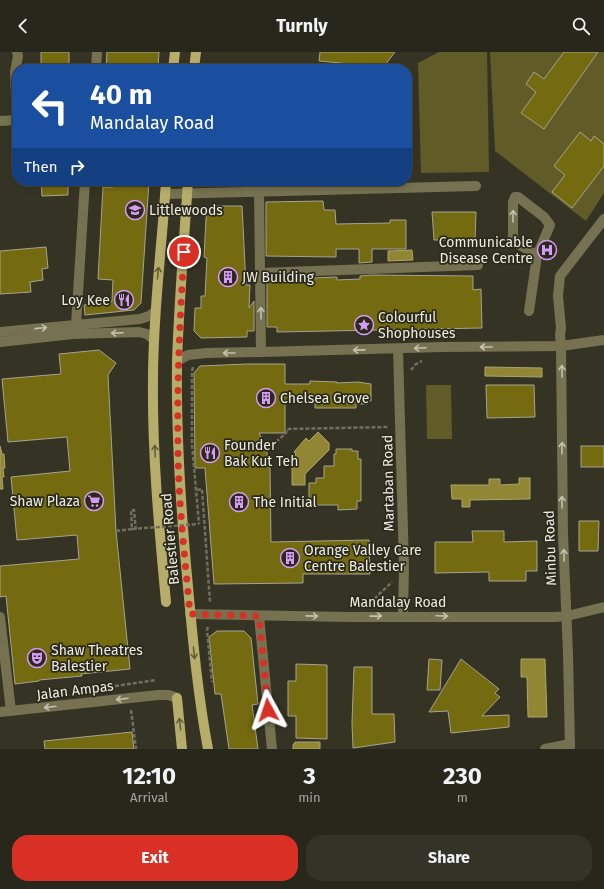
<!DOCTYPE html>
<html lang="en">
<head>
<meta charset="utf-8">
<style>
	body { margin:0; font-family:"Fira Sans",sans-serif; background:#343328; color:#f1f3f6; height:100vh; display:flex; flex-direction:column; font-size:15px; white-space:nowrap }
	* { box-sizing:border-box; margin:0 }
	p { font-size:13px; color:#a5a5a3 }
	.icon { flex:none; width:22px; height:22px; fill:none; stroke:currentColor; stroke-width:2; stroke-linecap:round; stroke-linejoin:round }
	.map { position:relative; height:697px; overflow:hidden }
	.details { display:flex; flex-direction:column; background:#28271b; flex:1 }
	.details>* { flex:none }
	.banner { position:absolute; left:12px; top:12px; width:400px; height:122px; border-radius:16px; box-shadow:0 2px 6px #0003,0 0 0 1px #44443a; background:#1a4fa0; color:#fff; overflow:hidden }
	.pin { position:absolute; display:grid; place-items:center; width:34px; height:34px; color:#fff; margin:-17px; border:2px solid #fff; border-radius:50%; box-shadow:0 1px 4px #0007 }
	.me { position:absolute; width:44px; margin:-22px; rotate:355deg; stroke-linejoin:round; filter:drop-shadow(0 0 3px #0008) }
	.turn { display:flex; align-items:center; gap:14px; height:84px; padding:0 12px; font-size:18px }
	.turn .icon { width:52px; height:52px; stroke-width:2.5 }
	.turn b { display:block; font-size:28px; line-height:34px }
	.then { display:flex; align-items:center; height:38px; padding:0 12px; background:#0003; gap:8px; font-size:15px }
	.eta { display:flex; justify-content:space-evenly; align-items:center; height:68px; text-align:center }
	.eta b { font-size:24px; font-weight:700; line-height:28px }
	.primary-button { display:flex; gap:8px; margin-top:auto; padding:8px 12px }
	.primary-button a { flex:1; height:46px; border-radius:16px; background:#d93025; color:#fff; font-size:16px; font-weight:700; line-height:46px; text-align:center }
	.primary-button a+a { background:#343328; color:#f1f3f6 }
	header { display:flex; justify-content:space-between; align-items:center; height:52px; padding:0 12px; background:#28271b; font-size:18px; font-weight:700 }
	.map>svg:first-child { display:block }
</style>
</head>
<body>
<header><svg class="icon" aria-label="back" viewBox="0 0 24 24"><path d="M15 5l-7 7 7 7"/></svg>Turnly<svg class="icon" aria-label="search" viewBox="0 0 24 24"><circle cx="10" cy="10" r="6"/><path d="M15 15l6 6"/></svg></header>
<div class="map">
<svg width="604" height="697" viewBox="0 0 604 697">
	<rect width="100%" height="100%" fill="#353424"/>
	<g fill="#615b27">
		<polygon points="439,0 487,0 489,120 421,121 418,11"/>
		<polygon points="490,0 604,0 604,141 586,169 495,99"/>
		<polygon points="426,333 451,333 452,387 427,387"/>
	</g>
	<g fill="#908634" stroke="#aca568">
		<polygon points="412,198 413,208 388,209 388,199"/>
		<polygon points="485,315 542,316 542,325 485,324"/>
		<polygon points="318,380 329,391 329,398 305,422 305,433 292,433 292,407 296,402 294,400 306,386 309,389"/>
		<polygon points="0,394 2,402 4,402 5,416 3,416 4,425 2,425 3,437 0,437"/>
		<polygon points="519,426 530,426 530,447 470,448 470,455 462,455 462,447 452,447 451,433 489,433 489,427 500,427 500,433 519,432"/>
		<polygon points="521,607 545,607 547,665 528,665 527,625 521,625"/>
		<polygon points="295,690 320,690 320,697 293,697 293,693"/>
	</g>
	<g fill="#746a0f" stroke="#a6a491">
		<polygon points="41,0 69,0 69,17 46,17 46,13 41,13"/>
		<polygon points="107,0 159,0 158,17 106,17"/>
		<polygon points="320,0 395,0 382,17 375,17 367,11 362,17 358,17 351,12 319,9"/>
		<polygon points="564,0 598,0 544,77 521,61 536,40 526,32 534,20 544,27"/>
		<polygon points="580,80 591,89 594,84 604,92 604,114 572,156 552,140 565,123 554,114"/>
		<polygon points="41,129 68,129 68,143 42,144"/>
		<polygon points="113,129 149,129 141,251 134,258 85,263 84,253 112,249 113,228 98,227 103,135 113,135"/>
		<polygon points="323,149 324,158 335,158 336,172 390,171 390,168 406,168 406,197 372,197 372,210 359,211 359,197 336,197 336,205 266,204 266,150"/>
		<polygon points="212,154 242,154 246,233 250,233 249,256 254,249 254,279 247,279 247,285 201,286 194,279 195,256 201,256 201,244 205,244 207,206 204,205 206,167 207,159"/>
		<polygon points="432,160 476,160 475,188 434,188"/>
		<polygon points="46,195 48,216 42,217 43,228 30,230 31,240 0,242 0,199"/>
		<polygon points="372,223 473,224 473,238 481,237 482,276 277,280 277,275 267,275 267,231 269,229 312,229 312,226 337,225 337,228 360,227 360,224"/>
		<polygon points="99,298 116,311 108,323 116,479 130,617 81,622 82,624 39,628 39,629 15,632 6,544 0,545 0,514 79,507 77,483 17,488 11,425 70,419 67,385 8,390 2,327 61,322 59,302"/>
		<polygon points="247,312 285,312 285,332 310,332 310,329 337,330 337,331 358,330 371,332 371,349 368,349 368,352 356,352 356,356 315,356 315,350 285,350 285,381 259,381 267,398 267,415 270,415 271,490 369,488 370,522 303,522 303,531 214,532 205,416 195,416 194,321 200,314"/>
		<polygon points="486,333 534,333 535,365 487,366"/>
		<rect x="581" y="394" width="23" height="21"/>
		<polygon points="336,397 352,397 352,399 358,399 358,407 361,407 361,449 357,449 357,457 338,458 338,453 311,453 311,448 309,448 309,431 316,431 316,426 324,426 324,414 334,414 334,402 336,402"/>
		<polygon points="579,469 599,469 598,499 579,499"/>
		<polygon points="472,479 504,479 504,490 537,489 537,519 526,519 526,529 489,529 489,520 435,521 435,490 473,490"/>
		<polygon points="217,579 244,579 251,586 258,652 252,653 258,697 229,697 221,642 215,642 209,585"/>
		<polygon points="429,607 442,608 440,638 427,638"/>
		<polygon points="461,607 499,637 495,641 500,645 482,664 509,663 509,675 451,681 448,659 429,660"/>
		<polygon points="296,612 327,613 327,687 296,686 296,664 288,664 288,629 296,629"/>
		<polygon points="354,615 372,615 372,662 394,662 395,690 353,696 352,671"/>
		<polygon points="132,680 134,697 45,697 44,689"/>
	</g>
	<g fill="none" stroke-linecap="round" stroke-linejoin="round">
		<g stroke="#706f61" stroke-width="2.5" stroke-dasharray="4 2" stroke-linecap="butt">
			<polyline points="193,315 192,319 192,392 199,472"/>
			<polyline points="411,318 416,312 422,309"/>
			<polyline points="276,390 286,381 287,377 389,375"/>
			<polyline points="197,438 202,437 210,550"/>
			<polyline points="116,479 132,477 131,458 134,458 136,479"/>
			<polyline points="370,551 392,530"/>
			<polyline points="208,575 207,578 212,630"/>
			<polyline points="115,634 156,628"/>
			<polyline points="131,658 136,697"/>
		</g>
		<g stroke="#757151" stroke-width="10">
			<polyline points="17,0 18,4 15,20 17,67"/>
			<polyline points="96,17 97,0"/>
			<polyline points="0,69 17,68"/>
			<polyline points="259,139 261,300"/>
			<polyline points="165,142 476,134"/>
			<polyline points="260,221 478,213"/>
			<polyline points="529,259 537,204 550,173 544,165 518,145 515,145 513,150 513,184 514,189 537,204"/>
			<polyline points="76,273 85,129"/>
			<polyline points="0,280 140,267 149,264 155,260"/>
			<polyline points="0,290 73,282 139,280 147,282 153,287"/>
			<polyline points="398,297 404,515 403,564"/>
			<polyline points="177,309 188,303 206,301 261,300 442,295 561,294 604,288"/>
			<polyline points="190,562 349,565 555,565 567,564 604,555"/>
			<polyline points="259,564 272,697"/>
			<polyline points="0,565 11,659"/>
			<polyline points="0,660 158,643 169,643 177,646"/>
			<polyline points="545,697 570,692"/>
			<polyline points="570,697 568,602 563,482 561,294 560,283 561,276 558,244 560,224 604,167"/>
		</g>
		<g stroke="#b6ad6b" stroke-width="10">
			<polyline points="173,17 175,0"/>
			<polyline points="194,17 196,0"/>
			<path d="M166 129C162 195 153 260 153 326 152 401 159 475 166 550"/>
			<path d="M188 129C184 189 179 250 177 310 176 385 181 460 188 535 193 590 198 644 208 697"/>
			<polyline points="177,646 182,697"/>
		</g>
		<polyline stroke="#706f61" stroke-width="2.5" stroke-dasharray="4 2" stroke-linecap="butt" points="132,477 199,472"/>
	</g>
	<defs><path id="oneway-shaft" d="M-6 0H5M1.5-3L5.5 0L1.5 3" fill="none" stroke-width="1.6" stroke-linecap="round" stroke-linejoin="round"/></defs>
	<g stroke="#c3c1af">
		<use href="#oneway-shaft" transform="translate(513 164) rotate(-89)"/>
		<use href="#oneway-shaft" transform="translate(261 261) rotate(-91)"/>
		<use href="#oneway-shaft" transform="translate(41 276) rotate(-6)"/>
		<use href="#oneway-shaft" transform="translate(117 281) rotate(178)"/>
		<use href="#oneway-shaft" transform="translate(486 295) rotate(180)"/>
		<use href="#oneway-shaft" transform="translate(420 296) rotate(177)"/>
		<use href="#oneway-shaft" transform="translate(359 298) rotate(179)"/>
		<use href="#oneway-shaft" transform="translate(229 301) rotate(180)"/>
		<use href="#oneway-shaft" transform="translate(562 319) rotate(-91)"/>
		<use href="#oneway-shaft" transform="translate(562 396) rotate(-89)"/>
		<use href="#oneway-shaft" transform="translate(562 450) rotate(-91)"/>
		<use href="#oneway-shaft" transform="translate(564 503) rotate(-92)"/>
		<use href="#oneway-shaft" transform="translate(312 564) rotate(1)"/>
		<use href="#oneway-shaft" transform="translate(376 564) rotate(-1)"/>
		<use href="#oneway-shaft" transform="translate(442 564) rotate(2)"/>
		<use href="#oneway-shaft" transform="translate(122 647) rotate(173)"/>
		<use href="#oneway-shaft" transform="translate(50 655) rotate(173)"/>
	</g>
	<g stroke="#635e3a">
		<use href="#oneway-shaft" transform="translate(158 221) rotate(-85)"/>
		<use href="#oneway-shaft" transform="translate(155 399) rotate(-92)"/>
		<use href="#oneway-shaft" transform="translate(194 601) rotate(84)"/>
		<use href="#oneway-shaft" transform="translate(180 672) rotate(-96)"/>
	</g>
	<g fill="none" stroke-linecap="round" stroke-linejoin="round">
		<path stroke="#d93025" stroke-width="7" stroke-dasharray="0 12.6" d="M184 200C180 264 177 328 178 392 178 449 185 505 190 562L259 564 268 658"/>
	</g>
	<defs>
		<g id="school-ring" transform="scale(1)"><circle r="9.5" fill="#2b2a1a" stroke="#d69bf9" stroke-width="1.5"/><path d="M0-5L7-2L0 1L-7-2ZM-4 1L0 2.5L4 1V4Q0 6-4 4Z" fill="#d69bf9"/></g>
		<g id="hospital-ring" transform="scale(1)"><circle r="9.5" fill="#2b2a1a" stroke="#d69bf9" stroke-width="1.5"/><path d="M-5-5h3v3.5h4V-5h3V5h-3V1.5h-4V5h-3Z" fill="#d69bf9"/></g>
		<g id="building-ring" transform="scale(1)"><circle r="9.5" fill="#2b2a1a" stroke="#d69bf9" stroke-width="1.5"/><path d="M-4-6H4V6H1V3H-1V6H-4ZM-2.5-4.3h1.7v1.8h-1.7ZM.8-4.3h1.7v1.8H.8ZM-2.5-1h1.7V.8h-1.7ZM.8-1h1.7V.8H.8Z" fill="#d69bf9"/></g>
		<g id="restaurant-ring" transform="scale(1)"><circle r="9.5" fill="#2b2a1a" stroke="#d69bf9" stroke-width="1.5"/><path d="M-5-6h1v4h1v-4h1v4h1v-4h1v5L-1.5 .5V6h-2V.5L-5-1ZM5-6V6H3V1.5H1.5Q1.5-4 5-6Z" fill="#d69bf9"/></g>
		<g id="sight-ring" transform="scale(1)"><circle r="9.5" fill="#2b2a1a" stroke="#d69bf9" stroke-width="1.5"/><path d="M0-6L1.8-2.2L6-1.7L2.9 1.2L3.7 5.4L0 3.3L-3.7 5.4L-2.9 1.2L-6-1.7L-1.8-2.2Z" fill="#d69bf9"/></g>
		<g id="supermarket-ring" transform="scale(1)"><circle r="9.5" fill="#2b2a1a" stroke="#d69bf9" stroke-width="1.5"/><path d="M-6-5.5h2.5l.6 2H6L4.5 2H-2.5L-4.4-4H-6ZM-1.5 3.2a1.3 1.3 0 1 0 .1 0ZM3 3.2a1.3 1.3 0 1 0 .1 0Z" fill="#d69bf9"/></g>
		<g id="theatre-ring" transform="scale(1)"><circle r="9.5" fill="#2b2a1a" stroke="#d69bf9" stroke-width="1.5"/><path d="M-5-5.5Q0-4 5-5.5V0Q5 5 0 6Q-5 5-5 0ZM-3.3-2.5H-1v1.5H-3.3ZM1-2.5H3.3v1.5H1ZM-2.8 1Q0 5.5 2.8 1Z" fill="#d69bf9"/></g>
	</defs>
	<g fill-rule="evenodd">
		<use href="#school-ring" x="135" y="158"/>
		<use href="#hospital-ring" x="547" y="198"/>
		<use href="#building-ring" x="228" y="225"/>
		<use href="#restaurant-ring" x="124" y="248"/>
		<use href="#sight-ring" x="364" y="273"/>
		<use href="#building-ring" x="266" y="346"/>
		<use href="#restaurant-ring" x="210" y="401"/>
		<use href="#supermarket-ring" x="94" y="449"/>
		<use href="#building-ring" x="239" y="450"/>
		<use href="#building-ring" x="290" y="506"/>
		<use href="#theatre-ring" x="37" y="606"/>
	</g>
	<g text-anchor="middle" stroke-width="3.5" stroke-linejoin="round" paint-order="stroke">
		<g font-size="14" fill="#edece2" stroke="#2b2a1a" text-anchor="start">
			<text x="149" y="163">Littlewoods</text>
			<text x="533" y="195" text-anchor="end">Communicable<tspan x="533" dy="16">Disease Centre</tspan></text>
			<text x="242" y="230">JW Building</text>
			<text x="110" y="253" text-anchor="end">Loy Kee</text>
			<text x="378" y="270">Colourful<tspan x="378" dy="16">Shophouses</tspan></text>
			<text x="280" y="351">Chelsea Grove</text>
			<text x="224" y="398">Founder<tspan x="224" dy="16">Bak Kut Teh</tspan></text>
			<text x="80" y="454" text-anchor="end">Shaw Plaza</text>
			<text x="253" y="455">The Initial</text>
			<text x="304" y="503">Orange Valley Care<tspan x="304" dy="16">Centre Balestier</tspan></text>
			<text x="51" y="603">Shaw Theatres<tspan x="51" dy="16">Balestier</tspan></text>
		</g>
		<g font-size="14" fill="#edece2" stroke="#2b2a1a">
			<text transform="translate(388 431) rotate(-91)" y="5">Martaban Road</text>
			<text transform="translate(170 487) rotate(-95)" y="5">Balestier Road</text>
			<text transform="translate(550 496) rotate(-92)" y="5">Minbu Road</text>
			<text x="398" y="555">Mandalay Road</text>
			<text transform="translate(75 638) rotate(-7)" y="5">Jalan Ampas</text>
		</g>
	</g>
</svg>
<div class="pin" style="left:184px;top:200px;background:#d93025"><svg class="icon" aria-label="arrive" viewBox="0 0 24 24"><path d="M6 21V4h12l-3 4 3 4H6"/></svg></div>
<svg class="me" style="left:268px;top:658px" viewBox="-20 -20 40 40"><path d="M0-17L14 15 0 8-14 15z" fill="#d93025" stroke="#fff" stroke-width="4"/></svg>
<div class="banner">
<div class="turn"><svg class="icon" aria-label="left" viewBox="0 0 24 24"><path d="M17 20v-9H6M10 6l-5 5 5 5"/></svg><div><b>40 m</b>Mandalay Road</div></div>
<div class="then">Then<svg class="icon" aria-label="right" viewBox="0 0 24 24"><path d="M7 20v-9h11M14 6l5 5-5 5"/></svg></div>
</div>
</div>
<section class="details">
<div class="eta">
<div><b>12:10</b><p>Arrival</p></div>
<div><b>3</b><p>min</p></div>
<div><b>230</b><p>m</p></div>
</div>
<div class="primary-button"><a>Exit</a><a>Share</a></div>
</section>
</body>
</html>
